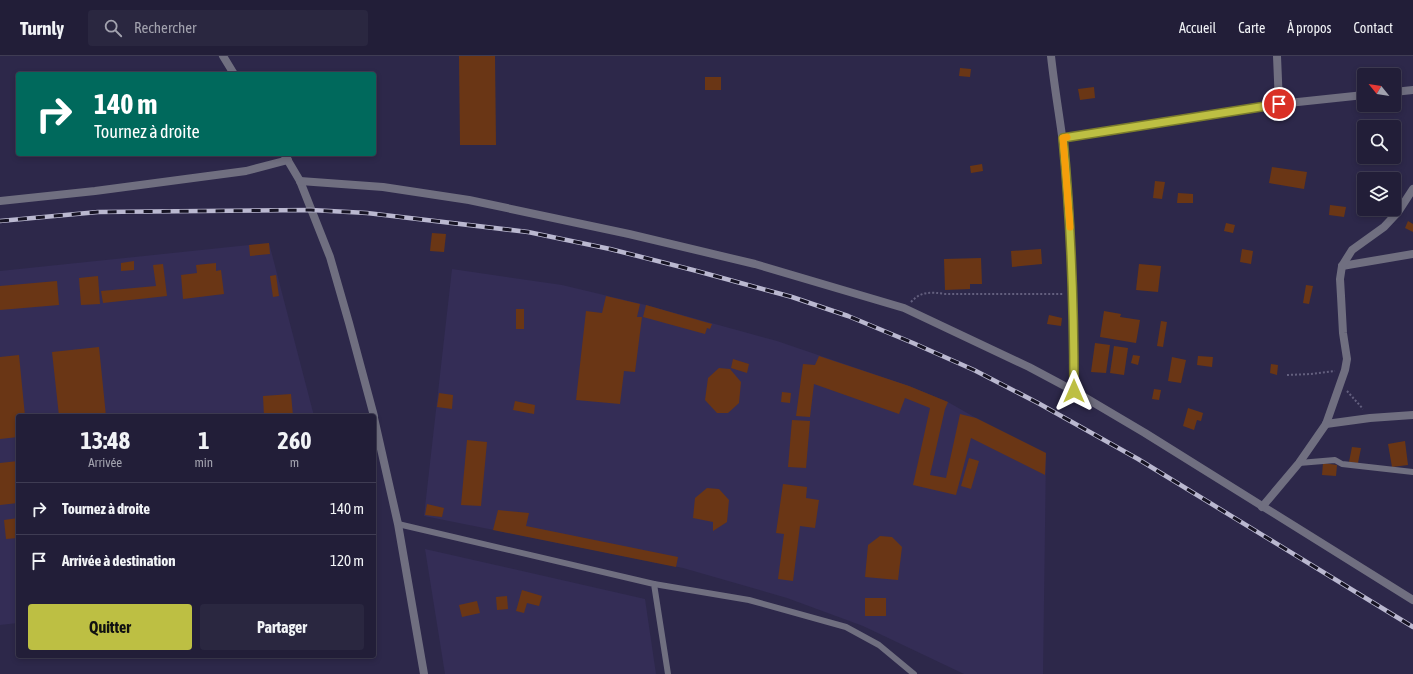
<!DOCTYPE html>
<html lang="fr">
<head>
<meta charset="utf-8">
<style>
	body { margin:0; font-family:"Asap Condensed",sans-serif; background:#2a2740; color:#f1f3f6; height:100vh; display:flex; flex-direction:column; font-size:15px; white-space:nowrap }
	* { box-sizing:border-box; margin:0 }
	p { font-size:13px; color:#a2a2ae }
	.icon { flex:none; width:22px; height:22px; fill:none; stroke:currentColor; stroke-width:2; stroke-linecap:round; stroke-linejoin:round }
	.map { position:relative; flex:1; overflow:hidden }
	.sheet { position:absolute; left:16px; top:358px; width:360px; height:244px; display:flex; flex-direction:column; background:#221e38; border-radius:4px; box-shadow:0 2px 6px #0003,0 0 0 1px #3f3c53 }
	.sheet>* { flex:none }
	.guide { position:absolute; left:16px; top:16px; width:360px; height:84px; border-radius:4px; box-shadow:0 2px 6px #0003,0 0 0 1px #3f3c53; background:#00695c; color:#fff; overflow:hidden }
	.needle { width:26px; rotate:300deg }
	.fabs { position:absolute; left:1357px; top:12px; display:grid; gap:8px }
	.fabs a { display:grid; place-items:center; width:44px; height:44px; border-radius:4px; background:#221e38; box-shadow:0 2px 6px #0003,0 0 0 1px #3f3c53; font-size:20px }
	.pin { position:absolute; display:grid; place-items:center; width:34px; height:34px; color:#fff; margin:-17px; border:2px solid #fff; border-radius:50%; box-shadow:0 1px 4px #0007 }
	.me { position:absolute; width:44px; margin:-22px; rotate:0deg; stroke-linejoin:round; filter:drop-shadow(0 0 3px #0008) }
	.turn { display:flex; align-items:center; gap:14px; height:84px; padding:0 12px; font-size:18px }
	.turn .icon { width:52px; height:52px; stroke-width:2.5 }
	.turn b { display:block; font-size:28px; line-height:34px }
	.eta { display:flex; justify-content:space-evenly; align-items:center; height:68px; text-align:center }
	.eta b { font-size:24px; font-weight:700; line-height:28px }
	.primary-button { display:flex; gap:8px; margin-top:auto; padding:8px 12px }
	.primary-button a { flex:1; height:46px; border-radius:4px; background:#bdbf43; color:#111; font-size:16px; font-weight:700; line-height:46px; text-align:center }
	.primary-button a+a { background:#2a2740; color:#f1f3f6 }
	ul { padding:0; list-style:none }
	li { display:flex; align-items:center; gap:12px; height:52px; padding:0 12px; border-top:1px solid #3f3c53 }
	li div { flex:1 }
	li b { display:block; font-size:15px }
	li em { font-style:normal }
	header { display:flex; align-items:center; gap:24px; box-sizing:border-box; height:56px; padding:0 20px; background:#221e38; border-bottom:1px solid #3f3c53 }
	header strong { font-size:19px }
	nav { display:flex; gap:22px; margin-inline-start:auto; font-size:14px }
	.search { width:280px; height:36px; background:#2a2740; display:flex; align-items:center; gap:10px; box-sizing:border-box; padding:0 14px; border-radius:4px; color:#a2a2ae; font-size:15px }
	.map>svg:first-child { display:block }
</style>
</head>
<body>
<header>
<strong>Turnly</strong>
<div class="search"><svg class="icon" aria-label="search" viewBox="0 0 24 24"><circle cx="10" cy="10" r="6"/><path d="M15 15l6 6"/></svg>Rechercher</div>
<nav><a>Accueil</a><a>Carte</a><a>À propos</a><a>Contact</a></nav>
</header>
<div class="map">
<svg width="1413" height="618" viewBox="0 0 1413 618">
	<rect width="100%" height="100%" fill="#2d284a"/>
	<g fill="#342d56">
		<polygon points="269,187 314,360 18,360 18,567 0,569 0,215"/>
		<polygon points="452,213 562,229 646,249 777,285 909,330 948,346 976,362 1046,397 1043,618 964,618 863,570 787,542 683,512 424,460"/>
		<polygon points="425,493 645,543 656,618 445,618"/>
	</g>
	<g fill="#6a3615">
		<polygon points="459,0 495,0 496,89 460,89"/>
		<polygon points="960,12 971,13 970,21 959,20"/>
		<rect x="705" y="21" width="16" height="13"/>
		<polygon points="1094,31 1095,42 1080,44 1078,33"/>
		<polygon points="982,108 983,115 971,117 970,110"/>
		<polygon points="1272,111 1307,116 1304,133 1269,127"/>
		<polygon points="1155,125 1165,126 1162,143 1153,142"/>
		<polygon points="1359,133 1364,134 1364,143 1357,141"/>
		<polygon points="1178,137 1193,138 1193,147 1177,147"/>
		<polygon points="1330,149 1346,151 1344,161 1329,159"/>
		<polygon points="1408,165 1413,168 1413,176 1405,172"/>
		<polygon points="1226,167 1235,169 1233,177 1224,175"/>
		<polygon points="432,177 446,178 444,196 430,195"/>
		<polygon points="269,187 270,198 250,200 249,189"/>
		<polygon points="1041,193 1042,208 1012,211 1011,195"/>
		<polygon points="1242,193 1253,195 1251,208 1240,206"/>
		<polygon points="981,202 982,228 970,228 970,233 945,234 944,203"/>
		<polygon points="134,205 134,214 121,215 121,207"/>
		<polygon points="216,207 216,215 221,214 224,238 183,243 181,219 197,217 196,209"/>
		<polygon points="163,208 167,240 103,247 101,235 156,230 153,209"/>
		<polygon points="1139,208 1161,210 1158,236 1136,234"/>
		<polygon points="276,219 279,240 273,241 270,220"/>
		<polygon points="98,220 100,248 81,249 79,222"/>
		<polygon points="57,225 59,249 0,254 0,230"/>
		<polygon points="1306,229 1313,230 1309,248 1303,247"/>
		<polygon points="606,240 640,248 637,261 642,261 635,316 624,315 620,348 576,344 586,255 602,257"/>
		<polygon points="646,249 712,268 710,273 707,272 705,278 643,261"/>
		<rect x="516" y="253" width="8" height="20"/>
		<polygon points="1104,255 1121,258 1120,261 1140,264 1136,287 1100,281"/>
		<polygon points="1049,259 1062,262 1061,270 1047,268"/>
		<polygon points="1161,265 1167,266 1163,291 1157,290"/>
		<polygon points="1095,287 1110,289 1106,317 1091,316"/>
		<polygon points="1114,290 1128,292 1124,319 1110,317"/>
		<polygon points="99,291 106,360 59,360 52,296"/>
		<polygon points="19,299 25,360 18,360 18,381 0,383 0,301"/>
		<polygon points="1133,299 1140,300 1138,309 1131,307"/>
		<polygon points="819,300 909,330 948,346 945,353 930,419 946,422 960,358 976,362 1046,397 1045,419 971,382 956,439 913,429 930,352 905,342 899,358 814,328 810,361 796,360 803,308 815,309"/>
		<polygon points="1198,300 1213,301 1212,311 1197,309"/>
		<polygon points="1172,301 1186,304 1181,327 1168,325"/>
		<polygon points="733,303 749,308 747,317 731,312"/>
		<polygon points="1271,308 1278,309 1277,319 1270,317"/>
		<polygon points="719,312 730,313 741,326 739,347 728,357 717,357 705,344 708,322"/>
		<polygon points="1154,333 1161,334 1159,344 1152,343"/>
		<polygon points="782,336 791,337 790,347 781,346"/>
		<polygon points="439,337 453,339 452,353 437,351"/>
		<polygon points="291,338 293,360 264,360 263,340"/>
		<polygon points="515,345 535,349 534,358 513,354"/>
		<polygon points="1188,352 1203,357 1201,365 1197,364 1194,374 1183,370"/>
		<polygon points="792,364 810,365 806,412 788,411"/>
		<polygon points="467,384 487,386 481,450 461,449"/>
		<polygon points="1405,385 1408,409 1392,411 1388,388"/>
		<polygon points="1352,391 1361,392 1358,407 1349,406"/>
		<polygon points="969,402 979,405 971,433 961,430"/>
		<polygon points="18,405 18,447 0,449 0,407"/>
		<polygon points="1323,407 1337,409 1336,420 1322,419"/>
		<polygon points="783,428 807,431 806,442 819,444 815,472 800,470 793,525 778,523 784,478 776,477"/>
		<polygon points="707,432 719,433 729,444 727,466 713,475 713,466 693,462 695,442"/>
		<polygon points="427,448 444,452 442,461 425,459"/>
		<polygon points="498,454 529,457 526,470 678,501 676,511 493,474"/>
		<polygon points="18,462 18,482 6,483 4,464"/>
		<polygon points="880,480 892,481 902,491 898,524 865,521 868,489"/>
		<polygon points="522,534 542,540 539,550 527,547 524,557 516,555"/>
		<polygon points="507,540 508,553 497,554 496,541"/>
		<rect x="865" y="542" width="21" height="18"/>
		<polygon points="477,545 480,557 462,561 459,549"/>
	</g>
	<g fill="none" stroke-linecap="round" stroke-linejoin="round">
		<g stroke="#635f7e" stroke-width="2" stroke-dasharray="2 2" stroke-linecap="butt">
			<path d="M911 246C921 235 931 236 945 238H1063"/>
			<polyline points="1287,319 1311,318 1335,315"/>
			<polyline points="1347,335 1363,353"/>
		</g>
		<g stroke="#706f80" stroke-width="6">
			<polyline points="1299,407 1335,404 1342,408 1413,416"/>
			<polyline points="398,468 654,528 668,618"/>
			<polyline points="654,528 749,544 846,571 879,589 914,618"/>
		</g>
		<g stroke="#706f80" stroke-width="8">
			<polyline points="223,0 234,18"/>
			<path d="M1051 0C1055 37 1062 74 1066 111 1072 185 1074 260 1074 335"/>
			<polyline points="1394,36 1413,34"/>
			<polyline points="1279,48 1364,39"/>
			<polyline points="1063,82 1279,48 1277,0"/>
			<polyline points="284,98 300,125 330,201 349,267 374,360"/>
			<polyline points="300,125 383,131 469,144 629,178 755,208 904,252 1029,311 1074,335 1145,377 1413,544"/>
			<polyline points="0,145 95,135 246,115 288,104"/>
			<polyline points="1342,210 1413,198"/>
			<polyline points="374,362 398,468 424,618"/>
			<polyline points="1326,368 1370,362 1413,359"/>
			<polyline points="1262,451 1299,407 1326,368 1345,314 1347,303 1343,277 1341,240 1340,223 1342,210 1352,194 1384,171 1398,156 1413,133"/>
		</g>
		<g stroke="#bab8d0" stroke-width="4.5">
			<polyline id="rail" points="0,165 98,156 311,154 367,157 528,176 610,193 693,214 792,241 848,260 913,287 974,314 1038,347 1138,403 1413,571"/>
		</g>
		<use href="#rail" stroke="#161323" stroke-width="3" stroke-dasharray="9" stroke-linecap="butt"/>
	</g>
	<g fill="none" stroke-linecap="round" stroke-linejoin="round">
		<g stroke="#7b7c2c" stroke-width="10">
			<path id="route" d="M1074 335C1074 250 1071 166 1063 82L1279 48"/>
		</g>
		<use href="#route" stroke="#bdbf43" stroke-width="7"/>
		<polyline stroke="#f59e0b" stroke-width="7" points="1067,81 1063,82 1070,171"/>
	</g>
</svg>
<div class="fabs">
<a><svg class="needle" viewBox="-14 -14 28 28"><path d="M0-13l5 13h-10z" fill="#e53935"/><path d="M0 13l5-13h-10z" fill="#a2a2ae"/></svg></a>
<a><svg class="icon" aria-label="search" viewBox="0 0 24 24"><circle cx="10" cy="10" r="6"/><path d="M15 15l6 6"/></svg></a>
<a><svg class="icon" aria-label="layers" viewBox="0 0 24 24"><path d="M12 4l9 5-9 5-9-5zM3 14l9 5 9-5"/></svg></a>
</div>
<div class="pin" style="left:1279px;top:48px;background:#d93025"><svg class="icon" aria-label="arrive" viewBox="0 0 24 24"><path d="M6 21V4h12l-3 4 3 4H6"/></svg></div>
<svg class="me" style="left:1074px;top:335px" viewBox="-20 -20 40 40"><path d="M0-17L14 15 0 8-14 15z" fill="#bdbf43" stroke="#fff" stroke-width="4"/></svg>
<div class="guide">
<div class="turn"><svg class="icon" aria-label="right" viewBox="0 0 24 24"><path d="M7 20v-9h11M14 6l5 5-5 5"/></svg><div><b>140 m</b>Tournez à droite</div></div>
</div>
<section class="sheet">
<div class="eta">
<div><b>13:48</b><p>Arrivée</p></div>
<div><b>1</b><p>min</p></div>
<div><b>260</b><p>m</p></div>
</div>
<ul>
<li><svg class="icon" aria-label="right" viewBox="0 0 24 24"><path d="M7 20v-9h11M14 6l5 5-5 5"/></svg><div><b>Tournez à droite</b></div><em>140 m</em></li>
<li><svg class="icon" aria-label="arrive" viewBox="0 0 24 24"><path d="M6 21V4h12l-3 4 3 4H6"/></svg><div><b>Arrivée à destination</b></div><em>120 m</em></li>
</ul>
<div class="primary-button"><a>Quitter</a><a>Partager</a></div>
</section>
</div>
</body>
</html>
